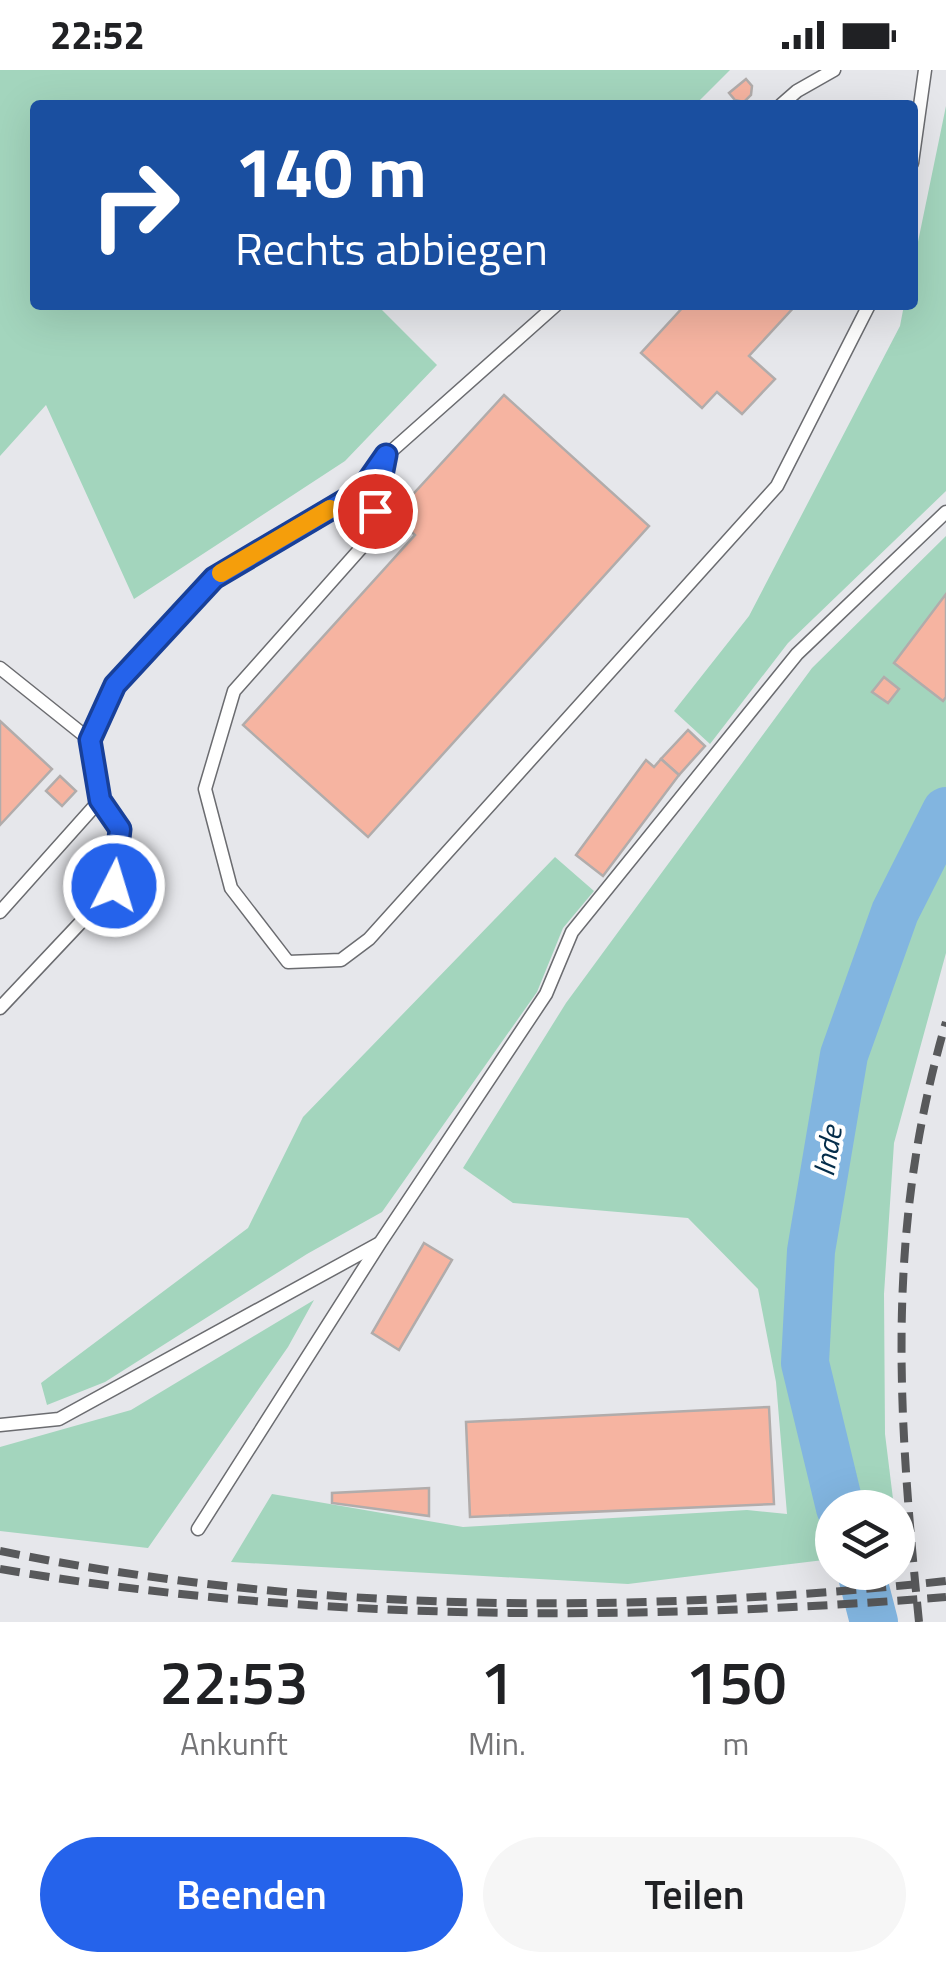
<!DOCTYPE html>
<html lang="de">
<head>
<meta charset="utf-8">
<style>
	body { margin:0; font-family:"Titillium Web",sans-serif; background:#f6f6f6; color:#202124; height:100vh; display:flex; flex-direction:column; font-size:38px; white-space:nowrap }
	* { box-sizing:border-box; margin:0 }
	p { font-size:32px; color:#757577 }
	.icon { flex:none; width:55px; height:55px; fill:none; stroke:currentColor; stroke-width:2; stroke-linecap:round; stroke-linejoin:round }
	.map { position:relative; height:1552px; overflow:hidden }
	.side { display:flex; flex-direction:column; background:#fff; flex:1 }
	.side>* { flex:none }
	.banner { position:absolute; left:30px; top:30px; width:888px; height:210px; border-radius:10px; box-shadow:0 10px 40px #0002; background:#1a4fa0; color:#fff; overflow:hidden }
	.fabs { position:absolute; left:815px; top:1420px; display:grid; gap:20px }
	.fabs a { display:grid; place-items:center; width:100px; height:100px; border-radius:50%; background:#fff; box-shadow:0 10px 40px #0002; font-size:50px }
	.pin { position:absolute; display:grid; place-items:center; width:85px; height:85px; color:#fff; margin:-42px; border:5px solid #fff; border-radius:50%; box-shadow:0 2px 10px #0007 }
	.me { position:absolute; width:110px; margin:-55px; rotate:5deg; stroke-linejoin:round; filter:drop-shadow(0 0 8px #0008) }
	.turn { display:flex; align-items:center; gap:35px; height:210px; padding:0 40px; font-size:45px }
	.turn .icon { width:130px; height:130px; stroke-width:2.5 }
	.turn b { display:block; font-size:70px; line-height:85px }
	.eta { display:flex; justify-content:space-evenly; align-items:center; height:170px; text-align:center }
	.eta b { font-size:60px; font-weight:600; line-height:70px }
	.cta { display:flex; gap:20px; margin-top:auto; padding:20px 40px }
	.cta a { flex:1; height:115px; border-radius:60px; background:#2563eb; color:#fff; font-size:40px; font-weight:600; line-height:115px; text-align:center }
	.cta a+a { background:#f6f6f6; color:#202124 }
	.status { display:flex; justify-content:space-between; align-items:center; height:70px; padding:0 50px; background:#fff; direction:ltr }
	.status svg { height:28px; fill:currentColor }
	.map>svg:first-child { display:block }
</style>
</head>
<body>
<div class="status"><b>22:52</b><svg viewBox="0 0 49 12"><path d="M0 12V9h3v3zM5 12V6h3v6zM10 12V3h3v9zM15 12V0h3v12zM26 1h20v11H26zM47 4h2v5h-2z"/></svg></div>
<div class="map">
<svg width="946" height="1552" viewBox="0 0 946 1552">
	<rect width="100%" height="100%" fill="#e6e7eb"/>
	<g fill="#a3d5bd">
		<polygon points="0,0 730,0 695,35 35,35 35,235 377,235 437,295 345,391 134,529 46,335 0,386"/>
		<polygon points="946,36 946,421 788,573 710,674 674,641 749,546 900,256 904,235 912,235 913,196"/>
		<polygon points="946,466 946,883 894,1073 884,1224 885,1364 894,1437 832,1438 832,1489 628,1514 231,1492 272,1424 463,1457 747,1440 787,1444 776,1312 758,1219 688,1148 513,1133 463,1098 566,933 812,598"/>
		<polygon points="555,787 594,821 563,858 537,922 382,1142 307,1184 105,1312 47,1335 41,1313 248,1158 303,1047"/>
		<polygon points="314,1230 288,1277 148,1478 0,1461 0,1377 131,1340"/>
	</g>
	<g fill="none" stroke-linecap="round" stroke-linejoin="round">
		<g stroke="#82b5e0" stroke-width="48">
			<polyline points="840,1438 805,1293 811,1181 844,985 895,842 946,741"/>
			<polyline points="861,1502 874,1552"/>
		</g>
	</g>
	<g fill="#f6b4a1" stroke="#b1acab" stroke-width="2.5">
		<polygon points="746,9 752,16 751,25 744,32 735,30 729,23"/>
		<polygon points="685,235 796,235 749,286 775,309 742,344 717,322 702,338 641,283"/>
		<polygon points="504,325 649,456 368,767 243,655 415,465 394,445"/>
		<polygon points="946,524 946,627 943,631 894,593"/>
		<polygon points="884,607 899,619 888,633 872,622"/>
		<polygon points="0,651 52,699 0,755"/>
		<polygon points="688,660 705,676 679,705 661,689"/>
		<polygon points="661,689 679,705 603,806 576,785 646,690 654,697"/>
		<polygon points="60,706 76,721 62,736 46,721"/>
		<polygon points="424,1173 452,1190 399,1280 372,1263"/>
		<polygon points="769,1337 774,1434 470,1447 466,1352"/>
		<polygon points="429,1418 429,1446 332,1433 332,1423"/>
	</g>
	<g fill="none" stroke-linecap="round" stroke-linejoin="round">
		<g stroke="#6b6c70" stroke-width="15">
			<g id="lane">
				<polyline points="781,35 797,21 834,0"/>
				<polyline points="912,93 925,0"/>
				<polyline points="387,385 369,469 234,621 205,719 231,818 288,892 341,890 369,869 777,416 869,235"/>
				<polyline points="0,598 90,670"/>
				<polyline points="0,842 100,730"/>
				<polyline points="0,938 115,816 119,759 100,730 90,670 115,615 214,508 361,421 387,385 556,235"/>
				<polyline points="0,1355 59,1349 378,1174"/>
				<polyline points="198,1459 380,1173 546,924 572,862 797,584 946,442"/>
			</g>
		</g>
		<use href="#lane" stroke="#fff" stroke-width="12"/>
		<g stroke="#58595b" stroke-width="8" stroke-dasharray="20 10" stroke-linecap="butt">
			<path d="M0 1481C310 1544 633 1545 946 1511"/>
			<path d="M0 1499C310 1552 633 1552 946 1527"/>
			<path d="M919 1552C898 1341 885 1160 946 952"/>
		</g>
	</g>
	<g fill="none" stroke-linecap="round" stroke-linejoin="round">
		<g stroke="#184099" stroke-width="25">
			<polyline id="route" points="114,816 120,759 100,730 90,670 115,615 214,508 361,421 386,385 375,441"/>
		</g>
		<use href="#route" stroke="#2563eb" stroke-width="18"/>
		<polyline stroke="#f59e0b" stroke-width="18" points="221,503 330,439"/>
	</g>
	<g text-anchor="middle" stroke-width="8" stroke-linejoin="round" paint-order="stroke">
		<g font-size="30" font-style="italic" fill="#042d4a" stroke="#fff">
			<text transform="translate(828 1081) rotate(-80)" y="10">Inde</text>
		</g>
	</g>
</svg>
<div class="fabs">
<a><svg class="icon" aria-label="layers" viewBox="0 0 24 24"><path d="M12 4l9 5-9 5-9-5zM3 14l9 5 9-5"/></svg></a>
</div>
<div class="pin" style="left:375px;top:441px;background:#d93025"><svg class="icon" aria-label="arrive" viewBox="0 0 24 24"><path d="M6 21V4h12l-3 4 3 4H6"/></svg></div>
<svg class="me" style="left:114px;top:816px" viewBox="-20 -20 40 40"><circle r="17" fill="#2563eb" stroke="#fff" stroke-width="3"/><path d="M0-11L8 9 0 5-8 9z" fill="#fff"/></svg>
<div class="banner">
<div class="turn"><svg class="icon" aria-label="right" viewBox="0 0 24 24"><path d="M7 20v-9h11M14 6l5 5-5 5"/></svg><div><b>140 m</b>Rechts abbiegen</div></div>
</div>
</div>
<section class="side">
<div class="eta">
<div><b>22:53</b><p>Ankunft</p></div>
<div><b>1</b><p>Min.</p></div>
<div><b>150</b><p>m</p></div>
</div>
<div class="cta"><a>Beenden</a><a>Teilen</a></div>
</section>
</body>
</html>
